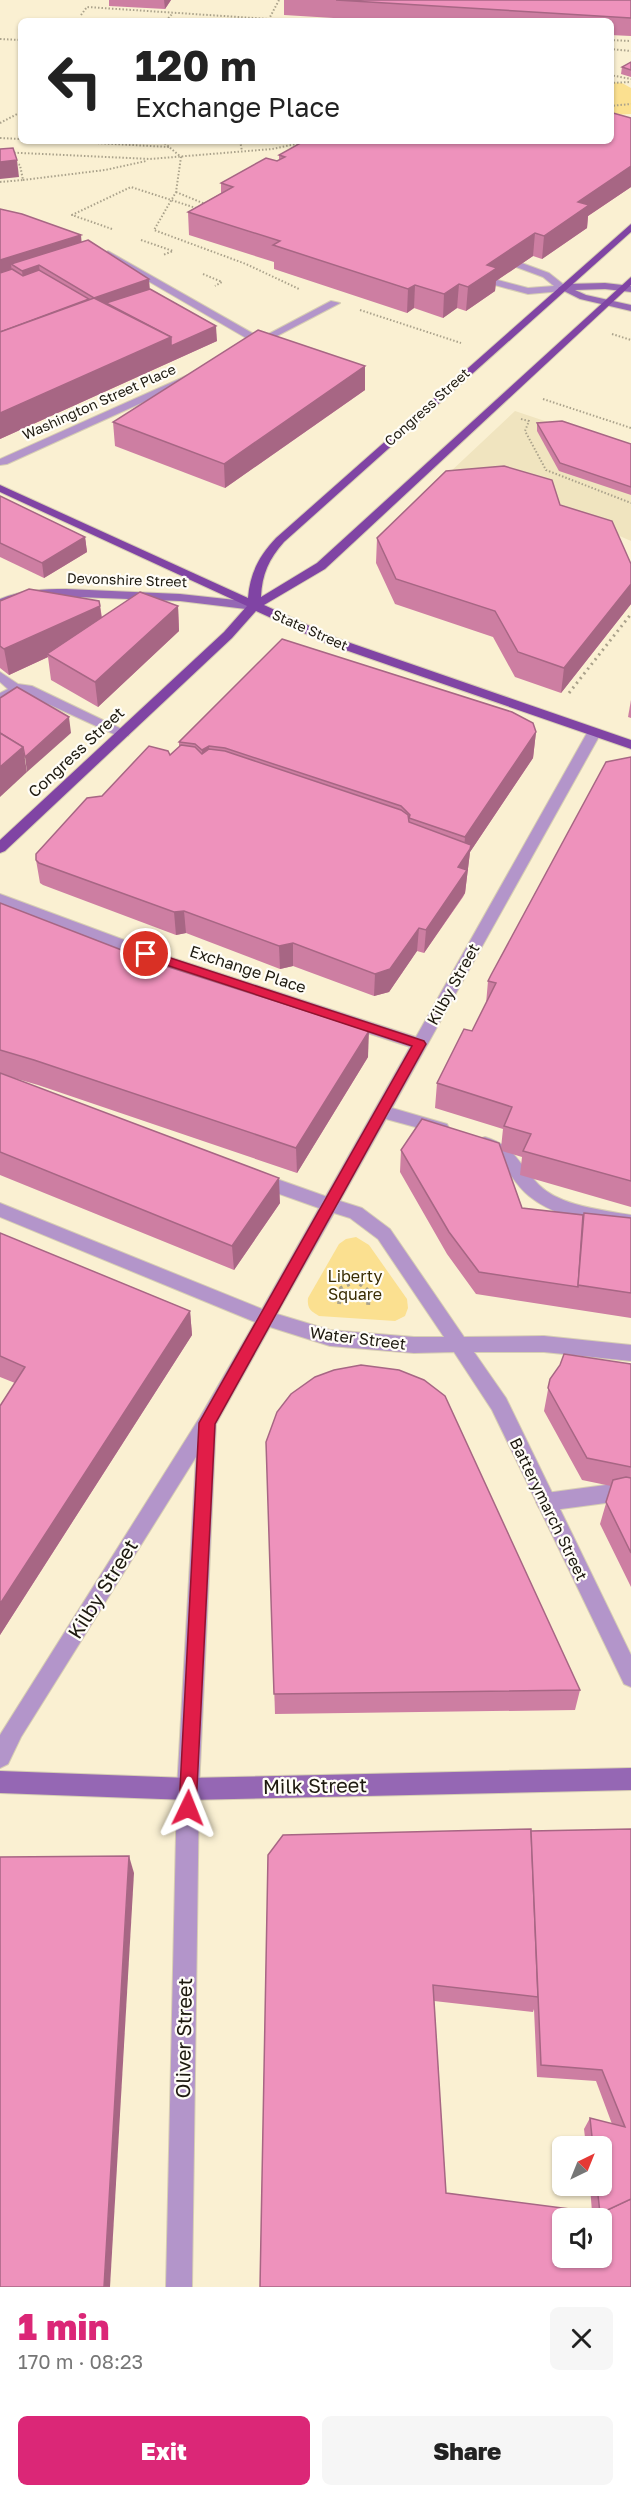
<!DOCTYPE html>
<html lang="en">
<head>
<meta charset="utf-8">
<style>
	body { margin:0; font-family:"Golos Text",sans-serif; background:#f6f6f6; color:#222; height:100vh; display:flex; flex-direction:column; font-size:22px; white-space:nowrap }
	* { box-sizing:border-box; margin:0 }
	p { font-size:20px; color:#767676 }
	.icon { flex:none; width:33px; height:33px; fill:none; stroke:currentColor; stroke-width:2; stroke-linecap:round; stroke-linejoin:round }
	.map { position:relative; height:2287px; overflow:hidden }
	.sheet { display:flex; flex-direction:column; background:#fff; flex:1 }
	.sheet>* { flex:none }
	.guide { position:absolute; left:18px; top:18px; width:596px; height:126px; border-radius:9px; box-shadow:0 2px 4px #0004; background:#fff; color:#222; overflow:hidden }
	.needle { width:39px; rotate:43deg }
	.tools { position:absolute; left:552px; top:2136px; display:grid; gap:12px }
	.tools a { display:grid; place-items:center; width:60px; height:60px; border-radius:9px; background:#fff; box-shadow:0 2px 4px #0004; font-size:30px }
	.pin { position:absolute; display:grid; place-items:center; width:51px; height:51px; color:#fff; margin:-26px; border:3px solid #fff; border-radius:50%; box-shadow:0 2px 6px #0007 }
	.me { position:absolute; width:66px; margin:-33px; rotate:2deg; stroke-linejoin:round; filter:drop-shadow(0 0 4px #0008) }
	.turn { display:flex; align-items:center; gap:21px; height:126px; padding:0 18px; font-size:27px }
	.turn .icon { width:78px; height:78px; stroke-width:2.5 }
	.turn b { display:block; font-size:42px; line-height:51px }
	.round { display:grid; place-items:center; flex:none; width:63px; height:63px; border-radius:9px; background:#f6f6f6 }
	.summary { display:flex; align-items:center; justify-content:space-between; height:102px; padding:0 18px }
	h1 { font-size:36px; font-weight:800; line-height:45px; color:#db2777 }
	.primary-button { display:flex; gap:12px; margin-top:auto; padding:12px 18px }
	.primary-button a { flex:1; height:69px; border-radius:9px; background:#db2777; color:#fff; font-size:24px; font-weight:800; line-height:69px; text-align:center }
	.primary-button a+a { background:#f6f6f6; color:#222 }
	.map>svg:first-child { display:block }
</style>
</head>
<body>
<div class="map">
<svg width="631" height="2287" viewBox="0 0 631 2287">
	<rect width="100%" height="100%" fill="#faf0d2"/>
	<polygon fill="#f0e4bf" points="515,411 631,450 631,541 549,505 449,473"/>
	<g fill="#fbe090">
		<polygon points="610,82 622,83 631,88 631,114 611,115"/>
		<path d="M356 1237 369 1245 407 1299 408 1308 405 1316 395 1321 319 1316C310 1311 307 1308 308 1298L339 1244 346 1239Z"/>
	</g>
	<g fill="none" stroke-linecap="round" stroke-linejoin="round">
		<g stroke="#d7ceb3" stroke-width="2">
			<g id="service">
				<polygon points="519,262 549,273 568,288 563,291 528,294 491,284 489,282 494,279 528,288 554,286 543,277 516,267 516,263"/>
				<polygon points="0,672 18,684 32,686 130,733 128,736 118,736 24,693 20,692 0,703 0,693 8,689 0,682"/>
				<polygon points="260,1173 336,1200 338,1205 336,1210 330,1212 254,1185 252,1180 254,1175"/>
				<polygon points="613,1484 631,1488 631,1506 613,1502 546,1511 539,1508 536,1502 539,1496 546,1493"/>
			</g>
		</g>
		<g stroke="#d7ceb3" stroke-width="2">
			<g id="pedestrian">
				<polygon points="108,251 261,338 331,301 340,303 256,347 251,344 253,342 105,256 103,254"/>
				<polygon points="188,375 192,376 192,380 7,464 0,465 0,459"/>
			</g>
		</g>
		<g stroke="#d7ceb3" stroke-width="2">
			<g id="minor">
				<path d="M594 729 601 733 392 1108 447 1124 449 1128 447 1132 441 1134 386 1119 340 1201 362 1208 390 1229 464 1337 544 1336 631 1345V1361L544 1352H474L506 1398 631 1655V1687L624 1684 492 1410 454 1352 414 1353 330 1346 270 1327 216 1424 199 1789 192 2287H166L177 1789 196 1457 21 1737 8 1764 0 1768V1735L200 1417 255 1322 0 1217V1203L262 1309 410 1047 163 966 0 904V894L173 958 416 1037 587 733ZM334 1213 350 1218 378 1239 444 1337H414L330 1330 277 1314Z"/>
				<path d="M485 1137C515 1146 519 1165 539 1185 560 1206 603 1210 631 1215V1229C597 1222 557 1219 529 1196 509 1180 507 1158 479 1147L477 1143 479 1139Z"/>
			</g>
		</g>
		<g stroke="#d7ceb3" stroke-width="2">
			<g id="secondary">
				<polygon points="605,283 631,286 631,292 605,289 575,290 586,295 631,305 631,311 580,299 558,288 566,284"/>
				<path d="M66 589 180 594 254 602 260 606 254 610 180 601 52 596 25 599 0 607V599C21 590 43 589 66 589Z"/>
				<polygon points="631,1768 631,1790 188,1800 0,1793 0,1771 188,1778"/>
			</g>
		</g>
		<g stroke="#d7ceb3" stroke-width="2">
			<path id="primary" d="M631 224V232L284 542C269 559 262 574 261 597L317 563 631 277V285L325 569 264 605 336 638 631 740V749L328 644 256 611 232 638 5 851 0 853V840L224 632 247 606 0 492V485L248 598C250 573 259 556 276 538Z"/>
		</g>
		<g stroke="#aaa28b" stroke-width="2" stroke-dasharray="1.5 2" stroke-linecap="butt">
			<polyline points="279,0 269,19 289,21"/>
			<polyline points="81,15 87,7 269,19 268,21"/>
			<polyline points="166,21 172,14"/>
			<polyline points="0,39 21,40"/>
			<polyline points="610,40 631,41"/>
			<polyline points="610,49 631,51"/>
			<polyline points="610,75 631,79"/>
			<polyline points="610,83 631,82"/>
			<polyline points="610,106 631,104"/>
			<polyline points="0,123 21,112"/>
			<polyline points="0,138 21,139"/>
			<polyline points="59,141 169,147"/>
			<polyline points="162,141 181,157 176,192 154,230 246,264 299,289"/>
			<polyline points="240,141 242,151"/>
			<polyline points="0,152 150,159 272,149 301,143"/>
			<polyline points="23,180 105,170 146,161"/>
			<polyline points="0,182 23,180 20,165 14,162"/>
			<polyline points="176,192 205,204"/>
			<polyline points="112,229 72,215 131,187 199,209"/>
			<polyline points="141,240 173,251 163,255"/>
			<polyline points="203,274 222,282 215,286"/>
			<polyline points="360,310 461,343"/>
			<polyline points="612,334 631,340"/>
			<polyline points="543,399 631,428"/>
			<polyline points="521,419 529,421 525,431 546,470 631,503"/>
		</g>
		<polyline stroke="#aaa28b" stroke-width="3" stroke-dasharray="2 4" stroke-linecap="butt" points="569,693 631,614"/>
		<polyline stroke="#aaa28b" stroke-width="4" stroke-dasharray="3 4.5" stroke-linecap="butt" points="339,1304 341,1288 356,1281 369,1291 368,1307"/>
		<use href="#service" fill="#b395ca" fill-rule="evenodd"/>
		<use href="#pedestrian" fill="#b395ca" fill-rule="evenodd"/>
		<use href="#minor" fill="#b395ca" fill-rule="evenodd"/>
		<use href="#secondary" fill="#9567b4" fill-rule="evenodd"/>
		<use href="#primary" fill="#8044a4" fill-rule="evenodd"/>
	</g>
	<g fill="#cd7ea2" fill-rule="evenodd">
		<polygon points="109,0 171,0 165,9 109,6"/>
		<polygon points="284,0 631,0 631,36 610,35 610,21 383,21 284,15"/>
		<polygon points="631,62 631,77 621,74 622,67"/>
		<polygon points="631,118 631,187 588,216 587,228 542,259 533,256 496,281 495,291 466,311 457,308 443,318 414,308 407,313 274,269 274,262 189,235 188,212 221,193 221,183 277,161 279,161 279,155 610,141"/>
		<polygon points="0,209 82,242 150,289 217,341 0,439"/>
		<polygon points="365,366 365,390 225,488 115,446 113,422"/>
		<polygon points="537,423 631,444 631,495 559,471 537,431"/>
		<polygon points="0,496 85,537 87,552 44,578 0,557"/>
		<polygon points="560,505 631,564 631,604 561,693 515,677 493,637 395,604 376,563 377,538"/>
		<polygon points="0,601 100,606 102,617 178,606 179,631 98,707 51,680 48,657 9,675 0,668"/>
		<polygon points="631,700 631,718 628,717"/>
		<polygon points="536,732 533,758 470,852 465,893 463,897 424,953 417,951 389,992 374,996 293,966 280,969 186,933 176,935 43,885 40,883 36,860 102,796 170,755 179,747 179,742"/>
		<polygon points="631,757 631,1207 520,1175 522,1157 502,1151 522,1208 583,1215 631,1218 631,1318 476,1294 447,1254 400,1172 401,1150 501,1148 503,1129 435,1108 437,1083 472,1031 486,1004 488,981"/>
		<polygon points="0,903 368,1057 297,1173 38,1085 7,1076 280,1203 234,1270 0,1175"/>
		<polygon points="0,1233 190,1311 192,1335 0,1635 0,1406 15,1383 0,1377"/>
		<polygon points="631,1364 631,1587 600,1524 611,1486 582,1480 544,1411 550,1379"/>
		<polygon points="266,1442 580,1690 575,1710 275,1714"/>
		<path d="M631 1829V2287H260L268 1855 531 1831ZM434 2001 533 2012 534 2009 537 2077 596 2081 612 2124 590 2118 584 2129 586 2146H602V2186H590L592 2212 446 2193Z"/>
	</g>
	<g fill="#a76684">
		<polygon points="164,0 171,0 165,9"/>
		<polygon points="17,160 19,177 0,179 0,162"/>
		<polygon points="631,166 631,187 588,216 587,228 542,259 544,236 578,202"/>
		<polygon points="535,233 533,256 496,281 495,291 466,311 468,287 487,265"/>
		<polygon points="81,235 83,258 39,265 42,288 25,295 22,271 11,264 13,280 0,281 0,260"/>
		<polygon points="149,279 151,303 112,316 94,298"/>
		<polygon points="459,284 457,308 443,318 444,294"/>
		<polygon points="415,285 414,308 407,313 408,289"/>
		<polygon points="216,326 217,341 0,439 0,413 171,337"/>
		<polygon points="365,366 365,390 225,488 224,464"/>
		<polygon points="85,537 87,552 44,578 42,563"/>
		<polygon points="631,584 631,604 561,693 564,668"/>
		<polygon points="100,606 103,631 47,654 48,657 9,675 4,649"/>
		<polygon points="178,606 179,631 98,707 95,682"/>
		<polygon points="69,717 71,733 27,772 25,757"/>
		<polygon points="536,732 533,758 470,852 465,893 424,953 426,930 458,867 463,860 465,837"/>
		<polygon points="209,746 210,772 203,776 202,750"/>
		<polygon points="23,747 27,772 0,797 0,767"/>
		<polygon points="184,911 186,933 176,935 174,912"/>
		<polygon points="419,928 417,951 389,992 374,996 375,974"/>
		<polygon points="293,943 293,966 280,969 279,946"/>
		<polygon points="369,1031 368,1057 297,1173 296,1148"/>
		<polygon points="279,1178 280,1203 234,1270 232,1246"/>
		<polygon points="190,1311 192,1335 0,1635 0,1604"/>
		<polygon points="129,1856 134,1873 110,2287 104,2287"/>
	</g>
	<g fill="#ee92bc" stroke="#a76684" stroke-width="1.5" fill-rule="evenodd">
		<polygon points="336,0 631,0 631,18"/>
		<polygon points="631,62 631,70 622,67"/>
		<polygon points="613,113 631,118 631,166 578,202 589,205 544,236 535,233 487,265 497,268 468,287 459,284 444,294 415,285 408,289 273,245 280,241 188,212 233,187 221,183 266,158 277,161 285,157 279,155 304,141 610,141 610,114"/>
		<polygon points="13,148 17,160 0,162 0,149"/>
		<polygon points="0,209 22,214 81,235 0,260"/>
		<polygon points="88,240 149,279 94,298 39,265 22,271 11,264"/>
		<polygon points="12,269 23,276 39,270 89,299 0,332 0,273"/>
		<polygon points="150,289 216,326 171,346 171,337 106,303"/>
		<polygon points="94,298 171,337 0,413 0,332"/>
		<polygon points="258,330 365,366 224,464 113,422"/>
		<polygon points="562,421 631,444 631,487 560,463 537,423"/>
		<polygon points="504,466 552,480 560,505 612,521 631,564 631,584 564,668 518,652 495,611 396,579 377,538 446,471"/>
		<polygon points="0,496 85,537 42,563 0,543"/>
		<polygon points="29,589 99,601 100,606 4,649 0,646 0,601"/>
		<polygon points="140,592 178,606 95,682 47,654"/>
		<polygon points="282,639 512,712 533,723 536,732 465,837 409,818 410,815 401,806 225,748 209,746 202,750 195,744 179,742"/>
		<polygon points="17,687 69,717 25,757 23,747 0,733 0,698"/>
		<polygon points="0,733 23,747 0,767"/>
		<polygon points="181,745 195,747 202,754 209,749 225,751 401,810 408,815 409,822 471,845 470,849 458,867 467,870 426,930 419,928 390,969 375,974 293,943 279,946 184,911 174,912 39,863 36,860 36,854 87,798 102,796 149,746 168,751 170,755"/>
		<polygon points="631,757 631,1181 523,1151 531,1134 504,1126 512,1107 437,1083 464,1029 472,1031 496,983 488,981 491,975 606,762"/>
		<polygon points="0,903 150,961 369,1031 296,1148 34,1060 0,1050"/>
		<polygon points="0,1073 279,1178 232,1246 0,1152"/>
		<polygon points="422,1119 499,1143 522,1208 583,1215 578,1287 479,1272 449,1232 401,1150"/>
		<polygon points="584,1213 631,1218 631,1293 578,1285"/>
		<polygon points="0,1233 190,1311 0,1604 0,1406 25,1367 0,1356"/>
		<polygon points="564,1354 631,1364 631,1467 587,1458 548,1388 550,1379 560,1365"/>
		<polygon points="361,1365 399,1370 424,1380 445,1396 580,1690 274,1694 266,1442 277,1412 291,1394 315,1377 334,1370"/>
		<polygon points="626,1477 631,1478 631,1553 606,1502 613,1480"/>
		<path d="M531 1829 538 1997 433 1985 446 2193 601 2213 631 2199V2287H260L268 1855 283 1835ZM562 2218H602V2258H562Z"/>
		<polygon points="631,1829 631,2199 601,2213 600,2213 597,2186 602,2186 602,2146 593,2146 590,2118 625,2127 602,2070 541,2065 531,1831"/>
		<polygon points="129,1856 104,2287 0,2287 0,1857"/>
	</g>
	<polygon fill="#e11d48" stroke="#92132f" stroke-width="1.5" points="146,950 424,1041 426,1044 215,1424 196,1808 194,1815 188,1817 181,1815 179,1808 199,1423 412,1046 142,957 140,954 142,951"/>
	<g text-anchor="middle" stroke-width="4.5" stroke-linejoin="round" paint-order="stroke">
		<g font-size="14" fill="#1d190f" stroke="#fffdf7">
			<text transform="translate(99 402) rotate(-24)" y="5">Washington Street Place</text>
			<text transform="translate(427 407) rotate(-42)" y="5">Congress Street</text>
			<text transform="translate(127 580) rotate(2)" y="5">Devonshire Street</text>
			<text transform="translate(310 630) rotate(24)" y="5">State Street</text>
		</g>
		<g font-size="16" fill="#1d190f" stroke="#fffdf7">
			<text transform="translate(76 752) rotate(-43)" y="6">Congress Street</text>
			<text transform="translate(248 969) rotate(18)" y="6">Exchange Place</text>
			<text transform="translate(453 984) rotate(-61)" y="6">Kilby Street</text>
			<text transform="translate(358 1338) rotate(7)" y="6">Water Street</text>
			<text transform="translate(549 1509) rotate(64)" y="6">Batterymarch Street</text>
		</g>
		<g font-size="16" fill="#382b00" stroke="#fffdf7">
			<text x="355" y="1282">Liberty<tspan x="355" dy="18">Square</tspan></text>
		</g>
		<g font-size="20" fill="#1d190f" stroke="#fffdf7">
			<text transform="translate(103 1589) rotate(-58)" y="7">Kilby Street</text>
			<text transform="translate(315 1786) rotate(-1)" y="7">Milk Street</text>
			<text transform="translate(184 2038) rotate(-89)" y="7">Oliver Street</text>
		</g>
	</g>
</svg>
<div class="tools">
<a><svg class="needle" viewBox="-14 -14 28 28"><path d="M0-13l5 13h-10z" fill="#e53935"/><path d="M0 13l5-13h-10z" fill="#767676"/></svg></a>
<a><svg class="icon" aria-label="sound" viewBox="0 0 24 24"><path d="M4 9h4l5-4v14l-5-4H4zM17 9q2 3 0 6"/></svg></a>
</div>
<div class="pin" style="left:146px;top:954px;background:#d93025"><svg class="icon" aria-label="arrive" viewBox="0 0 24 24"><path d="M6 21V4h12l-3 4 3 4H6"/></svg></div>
<svg class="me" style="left:188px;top:1808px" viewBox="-20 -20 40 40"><path d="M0-17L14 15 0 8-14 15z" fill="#e11d48" stroke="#fff" stroke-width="4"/></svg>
<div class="guide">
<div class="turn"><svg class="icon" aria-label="left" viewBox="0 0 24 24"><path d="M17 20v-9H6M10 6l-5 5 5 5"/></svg><div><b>120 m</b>Exchange Place</div></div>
</div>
</div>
<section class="sheet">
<div class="summary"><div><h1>1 min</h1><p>170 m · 08:23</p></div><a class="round"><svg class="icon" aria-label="close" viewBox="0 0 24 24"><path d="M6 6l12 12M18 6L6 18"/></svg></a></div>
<div class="primary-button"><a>Exit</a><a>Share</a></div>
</section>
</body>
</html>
